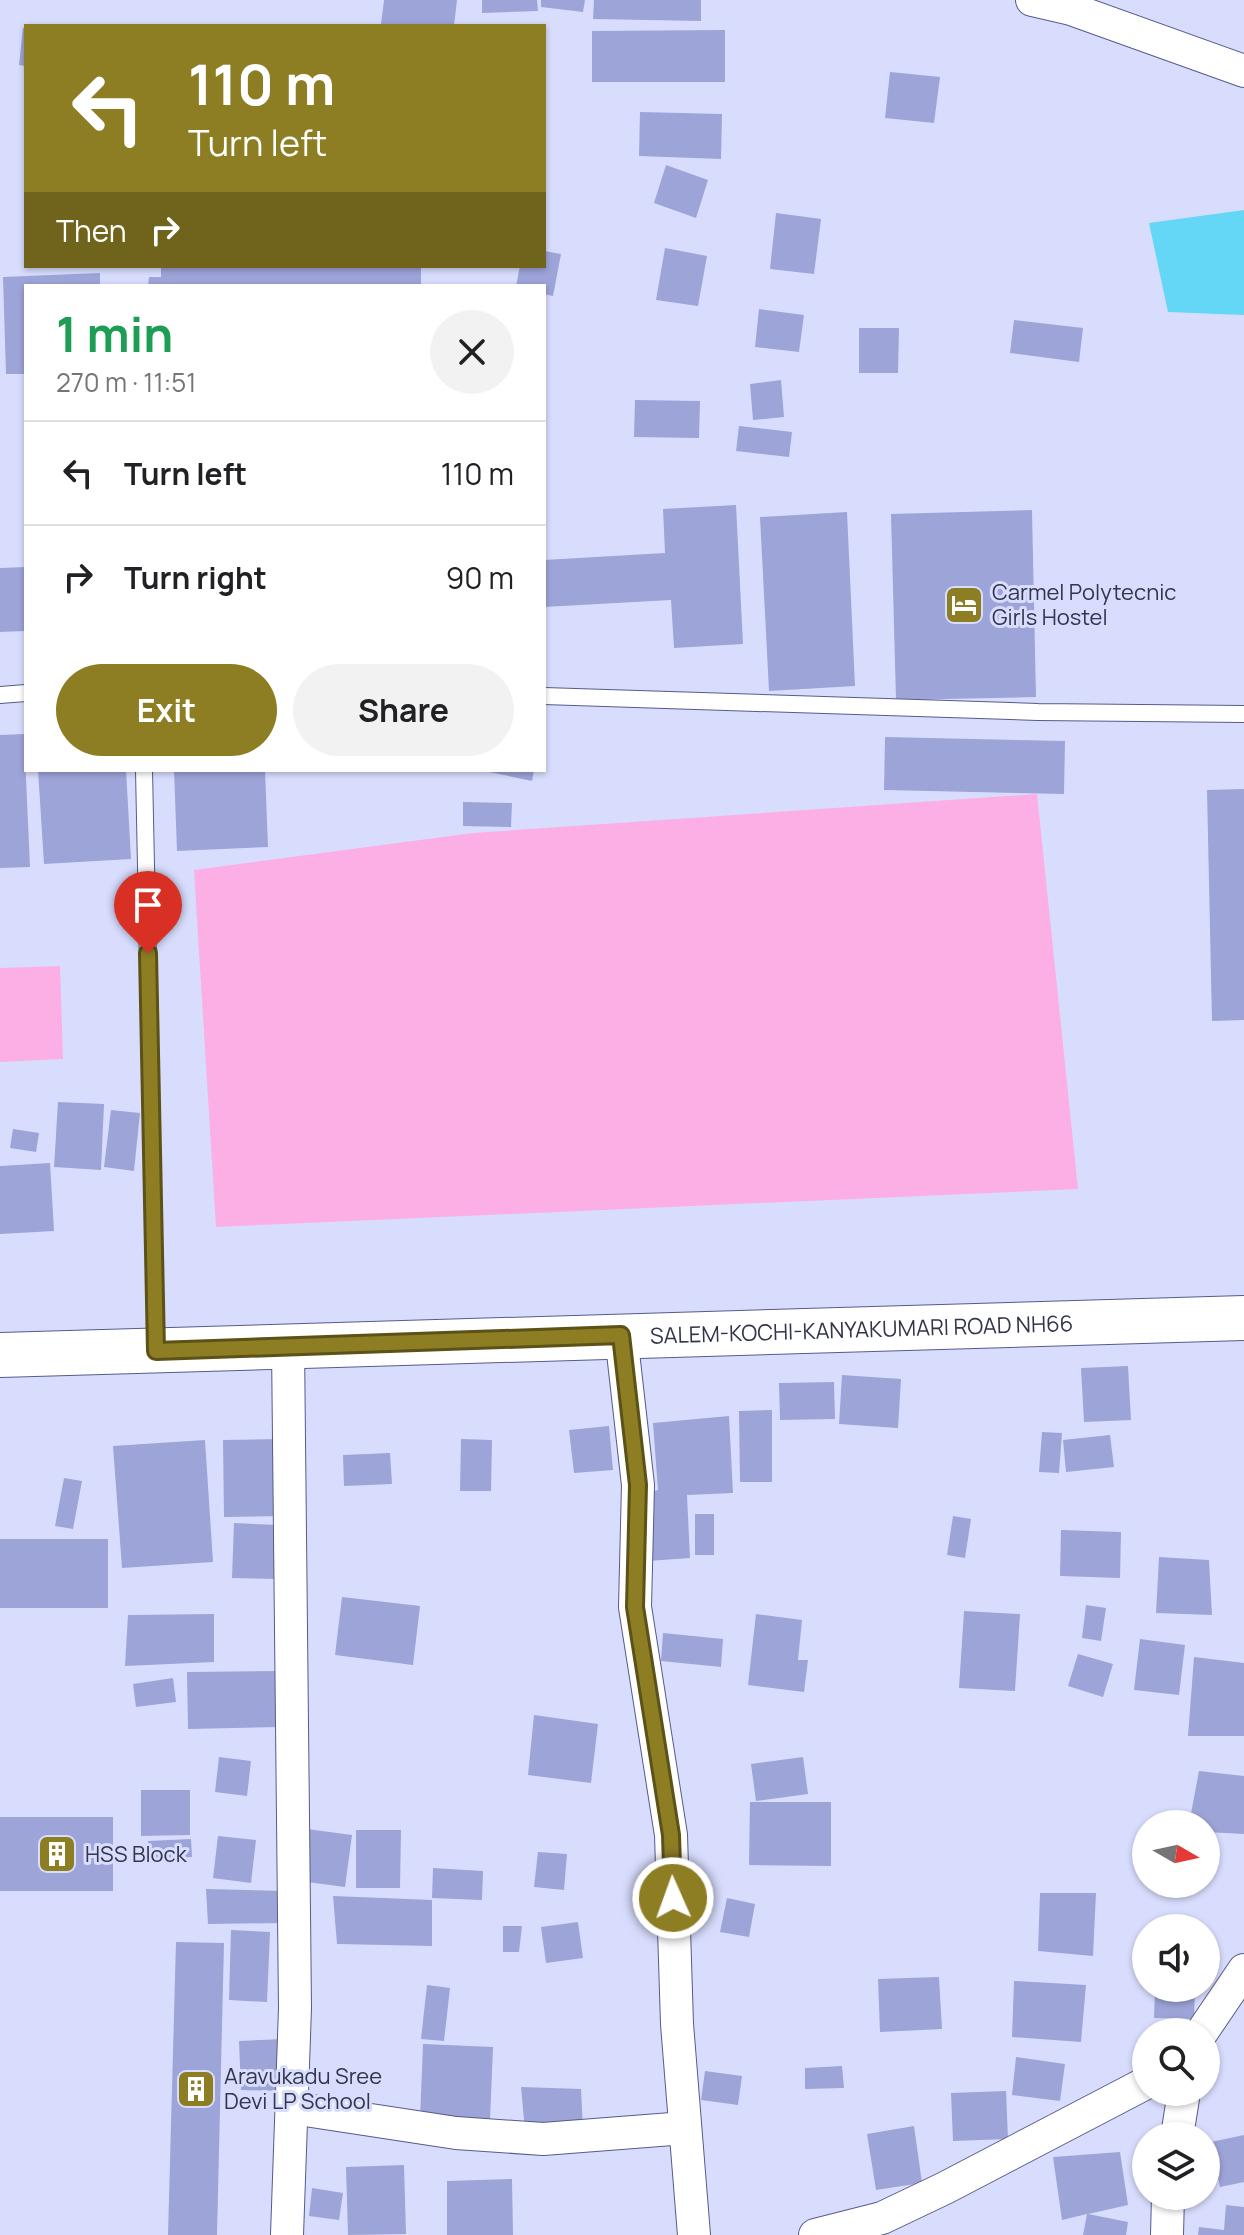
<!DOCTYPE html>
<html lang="en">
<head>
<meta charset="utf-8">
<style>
	body { margin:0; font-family:Manrope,sans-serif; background:#f2f2f2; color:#202124; height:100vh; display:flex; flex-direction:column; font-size:30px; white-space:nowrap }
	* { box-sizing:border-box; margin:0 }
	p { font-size:26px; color:#757577 }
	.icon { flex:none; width:44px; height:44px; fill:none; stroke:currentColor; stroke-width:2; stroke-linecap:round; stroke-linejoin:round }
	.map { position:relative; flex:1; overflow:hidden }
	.details { position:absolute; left:24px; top:284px; width:522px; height:488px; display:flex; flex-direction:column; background:#fff; border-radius:0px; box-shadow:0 2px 6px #0004 }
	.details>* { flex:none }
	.top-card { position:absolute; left:24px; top:24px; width:522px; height:244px; border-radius:0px; box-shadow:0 2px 6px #0004; background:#8d7d23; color:#fff; overflow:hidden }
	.needle { width:52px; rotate:99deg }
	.tools { position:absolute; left:1132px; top:1810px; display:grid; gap:16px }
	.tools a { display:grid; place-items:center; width:88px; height:88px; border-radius:50%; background:#fff; box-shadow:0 2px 6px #0004; font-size:40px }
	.pin { position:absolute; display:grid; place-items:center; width:68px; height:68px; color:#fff; margin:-82px -34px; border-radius:50% 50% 50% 0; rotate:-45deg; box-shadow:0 0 8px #0007 }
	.pin .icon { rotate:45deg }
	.me { position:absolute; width:88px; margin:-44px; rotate:358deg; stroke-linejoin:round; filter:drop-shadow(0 0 6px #0008) }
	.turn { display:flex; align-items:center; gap:28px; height:168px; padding:0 32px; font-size:36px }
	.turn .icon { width:104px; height:104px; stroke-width:2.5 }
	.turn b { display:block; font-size:56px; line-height:68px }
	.then { display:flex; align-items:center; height:76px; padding:0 32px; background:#0003; gap:16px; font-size:30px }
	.round { display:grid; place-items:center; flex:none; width:84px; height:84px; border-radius:42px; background:#f2f2f2 }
	.head { display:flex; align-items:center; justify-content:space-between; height:136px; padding:0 32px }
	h1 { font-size:48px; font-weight:700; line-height:60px; color:#1e9e55 }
	.button { display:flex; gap:16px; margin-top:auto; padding:16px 32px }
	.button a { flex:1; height:92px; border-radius:48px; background:#8d7d23; color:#fff; font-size:32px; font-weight:700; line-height:92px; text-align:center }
	.button a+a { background:#f2f2f2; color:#202124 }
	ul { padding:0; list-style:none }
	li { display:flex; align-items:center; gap:24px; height:104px; padding:0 32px; border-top:2px solid #e0e0e0 }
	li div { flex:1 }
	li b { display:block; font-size:30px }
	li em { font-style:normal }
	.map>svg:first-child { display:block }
</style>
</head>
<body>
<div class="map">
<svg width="1244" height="2235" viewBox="0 0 1244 2235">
	<rect width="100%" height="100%" fill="#d8ddfe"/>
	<g fill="#fbafe4">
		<polygon points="1037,794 1078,1189 216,1227 194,870 473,833"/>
		<polygon points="60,966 63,1059 0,1062 0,968"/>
	</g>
	<polygon fill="#64d6f6" points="1244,210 1244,315 1168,312 1149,223"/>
	<g fill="#9da4d8">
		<polygon points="384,0 457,0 454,26 381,24"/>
		<polygon points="482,0 537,0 538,11 482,13"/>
		<polygon points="541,0 585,0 583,12 541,7"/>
		<polygon points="594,0 701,0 701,21 593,19"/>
		<polygon points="23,28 26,28 26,66 19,65"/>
		<polygon points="725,30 725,82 592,82 592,31"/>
		<polygon points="890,72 940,77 934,123 885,118"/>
		<polygon points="640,112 722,114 721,159 639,156"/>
		<polygon points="666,165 708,180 696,218 654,203"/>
		<polygon points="776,213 821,219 814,274 770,269"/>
		<polygon points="665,248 707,256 698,306 656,300"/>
		<polygon points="544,251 561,254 553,296 544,294 544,286 516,286 520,266 544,266"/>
		<polygon points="161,266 421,266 421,286 148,286 149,277 161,277"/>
		<polygon points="100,273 100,286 26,286 26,374 6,374 3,277"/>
		<polygon points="759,309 804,315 799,352 755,347"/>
		<polygon points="1014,320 1083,328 1079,362 1010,353"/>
		<polygon points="859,328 899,328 898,373 859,373"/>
		<polygon points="781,380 784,417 753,420 750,384"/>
		<polygon points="635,400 700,401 699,438 634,437"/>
		<polygon points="739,426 792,432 789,457 736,451"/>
		<polygon points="736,505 743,644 674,648 671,600 544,607 544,560 665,553 663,509"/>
		<polygon points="1032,510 1036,697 896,700 891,514"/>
		<polygon points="847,512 855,686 769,691 760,517"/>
		<polygon points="26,567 26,631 0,632 0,568"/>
		<polygon points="24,734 30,867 0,868 0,735"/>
		<polygon points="885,737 1065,741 1064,794 884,790"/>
		<polygon points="38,770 126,770 131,859 44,864"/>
		<polygon points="174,770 265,770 268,847 177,851"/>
		<polygon points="480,770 534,770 532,781"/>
		<polygon points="1244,789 1244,1020 1212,1021 1207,790"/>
		<polygon points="463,802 512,803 511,827 463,826"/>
		<polygon points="58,1102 104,1104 101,1170 54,1167"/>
		<polygon points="111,1110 140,1113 134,1171 104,1167"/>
		<polygon points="13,1129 39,1133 36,1152 10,1148"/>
		<polygon points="50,1163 54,1231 0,1234 0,1166"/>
		<polygon points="1128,1366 1131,1420 1084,1422 1081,1368"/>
		<polygon points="842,1375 901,1379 898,1428 839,1424"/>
		<polygon points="834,1382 835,1419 780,1420 779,1383"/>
		<polygon points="772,1410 772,1482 740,1482 739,1411"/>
		<polygon points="729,1416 733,1493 687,1495 690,1558 648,1561 647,1493 658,1490 653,1423"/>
		<polygon points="609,1426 613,1470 574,1473 569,1430"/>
		<polygon points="1042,1432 1062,1433 1059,1473 1039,1472"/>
		<polygon points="1110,1435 1114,1467 1066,1472 1063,1440"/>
		<polygon points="283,1439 285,1516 224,1517 223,1440"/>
		<polygon points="461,1439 492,1440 491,1491 460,1491"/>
		<polygon points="205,1440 213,1562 122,1568 113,1446"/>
		<polygon points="390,1453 392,1484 344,1486 343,1455"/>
		<polygon points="64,1478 82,1481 73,1529 55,1526"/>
		<rect x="695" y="1514" width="19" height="41"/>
		<polygon points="953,1516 971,1519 965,1558 947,1555"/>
		<polygon points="234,1523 278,1525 277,1579 232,1578"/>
		<polygon points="1061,1530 1121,1532 1120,1578 1060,1576"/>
		<rect x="0" y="1539" width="108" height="69"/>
		<polygon points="1159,1557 1209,1560 1212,1615 1156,1613"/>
		<polygon points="342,1597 420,1606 413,1665 335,1655"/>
		<polygon points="1086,1605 1106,1608 1101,1641 1082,1638"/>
		<polygon points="964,1611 1020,1614 1015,1691 959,1688"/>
		<polygon points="214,1614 214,1662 125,1666 128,1615"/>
		<polygon points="756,1614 802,1620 798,1660 808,1660 804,1692 748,1685"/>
		<polygon points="663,1633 723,1639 721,1667 661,1661"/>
		<polygon points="1140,1639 1185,1645 1179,1695 1134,1690"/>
		<polygon points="1078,1654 1113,1664 1103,1697 1068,1686"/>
		<polygon points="1194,1657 1244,1663 1244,1736 1188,1736"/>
		<polygon points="279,1671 280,1727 188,1729 187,1672"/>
		<polygon points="173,1678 176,1702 136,1707 133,1684"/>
		<polygon points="534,1715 598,1724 591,1783 528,1775"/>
		<polygon points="219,1757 251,1761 247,1796 215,1792"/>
		<polygon points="803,1757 808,1794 756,1801 751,1764"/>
		<polygon points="1199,1771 1244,1776 1244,1834 1206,1832 1206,1824 1189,1824"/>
		<polygon points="141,1790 190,1790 190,1835 141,1836"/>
		<polygon points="750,1802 831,1802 831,1866 749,1865"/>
		<rect x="0" y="1817" width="113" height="74"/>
		<polygon points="307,1829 352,1835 345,1887 300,1881"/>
		<polygon points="356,1830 401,1830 400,1888 356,1888"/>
		<polygon points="218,1836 256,1840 251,1883 213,1878"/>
		<polygon points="191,1839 192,1857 149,1859 148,1841"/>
		<polygon points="538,1852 567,1854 564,1890 534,1887"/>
		<polygon points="433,1868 483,1871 482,1900 432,1898"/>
		<polygon points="206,1889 285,1891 283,1923 208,1924"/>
		<polygon points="1040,1893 1096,1893 1093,1956 1038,1951"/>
		<polygon points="333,1896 432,1900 432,1946 337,1944"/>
		<polygon points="727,1898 755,1904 749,1937 720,1932"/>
		<polygon points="578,1922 583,1958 546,1963 541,1927"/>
		<polygon points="503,1926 522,1926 519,1952 503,1952"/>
		<polygon points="231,1930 270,1932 267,2002 229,2000"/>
		<polygon points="176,1942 224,1943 217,2235 168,2235"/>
		<polygon points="939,1977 942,2029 880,2032 878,1979"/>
		<polygon points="1014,1981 1086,1985 1081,2042 1012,2037"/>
		<polygon points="427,1985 450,1988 444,2041 421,2039"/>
		<polygon points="1155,1988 1195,1988 1194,2019 1154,2018"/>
		<polygon points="283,2039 280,2091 241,2090 239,2041"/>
		<polygon points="423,2044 493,2047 490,2121 420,2119"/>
		<polygon points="1016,2057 1065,2064 1060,2101 1012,2095"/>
		<polygon points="842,2066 844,2088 805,2089 805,2068"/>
		<polygon points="705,2071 742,2076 738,2105 701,2100"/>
		<polygon points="521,2087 581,2089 583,2130 525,2131"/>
		<polygon points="1006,2091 1008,2139 953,2141 951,2093"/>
		<polygon points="914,2126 922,2183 876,2190 867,2134"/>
		<polygon points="1244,2135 1244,2182 1220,2187 1211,2142"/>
		<polygon points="1120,2152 1128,2205 1088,2214 1128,2222 1126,2235 1083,2235 1087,2214 1062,2220 1053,2157"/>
		<polygon points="404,2165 406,2234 348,2235 346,2167"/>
		<polygon points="512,2179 513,2235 447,2235 447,2181"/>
		<polygon points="312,2188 343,2193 339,2220 309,2216"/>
		<polygon points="1226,2205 1244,2207 1244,2235 1198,2235 1199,2227 1224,2230"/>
	</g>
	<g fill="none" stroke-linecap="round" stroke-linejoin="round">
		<g stroke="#565b8b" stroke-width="18">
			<g id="service">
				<polyline points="0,695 26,693"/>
				<polyline points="544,696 1038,712 1244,714"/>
				<polyline points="144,770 156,1348"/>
			</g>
		</g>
		<g stroke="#565b8b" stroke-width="34">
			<g id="minor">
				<polyline points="1032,0 1071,9 1244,71"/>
				<polyline points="621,1335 638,1485 635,1607 671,1835 677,2024 694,2235"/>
				<polyline points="1202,2032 1244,1970"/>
				<polyline points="292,2108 456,2133 543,2139 685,2128"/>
				<polyline points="1177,2136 1184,2092"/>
				<polyline points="287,2235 295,2008 288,1345"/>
				<polyline points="815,2235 882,2218 945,2188 1146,2083"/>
				<polyline points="1167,2235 1168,2196"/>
			</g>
		</g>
		<g stroke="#565b8b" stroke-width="46">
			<g id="trunk">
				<path id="s1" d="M0 1355 1244 1318"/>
			</g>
		</g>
		<use href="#service" stroke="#fff" stroke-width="16"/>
		<use href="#minor" stroke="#fff" stroke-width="32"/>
		<use href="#trunk" stroke="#fff" stroke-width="44"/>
	</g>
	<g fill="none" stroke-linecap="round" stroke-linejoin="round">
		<g stroke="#5c5117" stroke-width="20">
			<polyline id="route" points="148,953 156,1351 621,1335 638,1485 635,1607 671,1835 673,1898"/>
		</g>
		<use href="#route" stroke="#8d7d23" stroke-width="14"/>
	</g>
	<defs>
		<g id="hotel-square" transform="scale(2)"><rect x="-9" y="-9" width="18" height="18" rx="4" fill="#8d7d23" stroke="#d8ddfe"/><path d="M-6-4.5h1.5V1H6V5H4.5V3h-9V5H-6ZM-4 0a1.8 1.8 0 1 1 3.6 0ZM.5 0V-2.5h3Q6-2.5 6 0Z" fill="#fff"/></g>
		<g id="building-square" transform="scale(2)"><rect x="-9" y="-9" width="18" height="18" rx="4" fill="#8d7d23" stroke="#d8ddfe"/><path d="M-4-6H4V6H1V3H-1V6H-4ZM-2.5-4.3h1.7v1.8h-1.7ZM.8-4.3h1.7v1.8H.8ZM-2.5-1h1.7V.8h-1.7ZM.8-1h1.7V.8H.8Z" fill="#fff"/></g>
	</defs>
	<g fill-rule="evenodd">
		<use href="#hotel-square" x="964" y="605"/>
		<use href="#building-square" x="57" y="1854"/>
		<use href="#building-square" x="196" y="2089"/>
	</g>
	<g text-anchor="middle" stroke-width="6" stroke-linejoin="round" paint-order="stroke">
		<g font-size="22" fill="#32354b" stroke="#d8ddfe" text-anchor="start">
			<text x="992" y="600">Carmel Polytecnic<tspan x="992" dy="25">Girls Hostel</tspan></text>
			<text x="85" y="1862">HSS Block</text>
			<text x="224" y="2084">Aravukadu Sree<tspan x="224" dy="25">Devi LP School</tspan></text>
		</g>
		<g font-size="22" fill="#32354b" stroke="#d8ddfe">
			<text dy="8" stroke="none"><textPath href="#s1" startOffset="862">SALEM-KOCHI-KANYAKUMARI ROAD NH66</textPath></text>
		</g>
	</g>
</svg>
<div class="tools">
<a><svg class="needle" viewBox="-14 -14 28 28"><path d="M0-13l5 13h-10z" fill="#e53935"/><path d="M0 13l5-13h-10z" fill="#757577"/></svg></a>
<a><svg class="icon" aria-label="sound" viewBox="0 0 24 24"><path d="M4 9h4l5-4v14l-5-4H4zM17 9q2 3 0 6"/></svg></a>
<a><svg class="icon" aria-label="search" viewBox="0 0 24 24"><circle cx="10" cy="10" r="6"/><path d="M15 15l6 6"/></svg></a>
<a><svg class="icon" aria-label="layers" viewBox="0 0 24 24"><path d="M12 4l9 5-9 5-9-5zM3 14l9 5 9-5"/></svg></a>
</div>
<div class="pin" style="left:148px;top:953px;background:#d93025"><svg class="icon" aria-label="arrive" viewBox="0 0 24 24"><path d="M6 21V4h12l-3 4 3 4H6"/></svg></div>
<svg class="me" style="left:673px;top:1898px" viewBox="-20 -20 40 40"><circle r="17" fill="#8d7d23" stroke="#fff" stroke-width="3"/><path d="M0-11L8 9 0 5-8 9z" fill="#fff"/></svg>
<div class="top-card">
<div class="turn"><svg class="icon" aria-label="left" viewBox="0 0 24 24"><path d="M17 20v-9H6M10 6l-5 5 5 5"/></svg><div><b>110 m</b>Turn left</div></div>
<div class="then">Then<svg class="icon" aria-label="right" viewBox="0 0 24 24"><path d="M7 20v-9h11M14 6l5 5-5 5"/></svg></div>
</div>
<section class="details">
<div class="head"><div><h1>1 min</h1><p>270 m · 11:51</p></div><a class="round"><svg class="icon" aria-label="close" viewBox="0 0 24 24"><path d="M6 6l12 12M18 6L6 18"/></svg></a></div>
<ul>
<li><svg class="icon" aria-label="left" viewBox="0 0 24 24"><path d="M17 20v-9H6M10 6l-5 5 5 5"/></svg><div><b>Turn left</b></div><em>110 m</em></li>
<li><svg class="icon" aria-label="right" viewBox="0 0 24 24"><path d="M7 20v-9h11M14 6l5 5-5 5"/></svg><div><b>Turn right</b></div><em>90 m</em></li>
</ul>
<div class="button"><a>Exit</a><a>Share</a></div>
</section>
</div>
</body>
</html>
